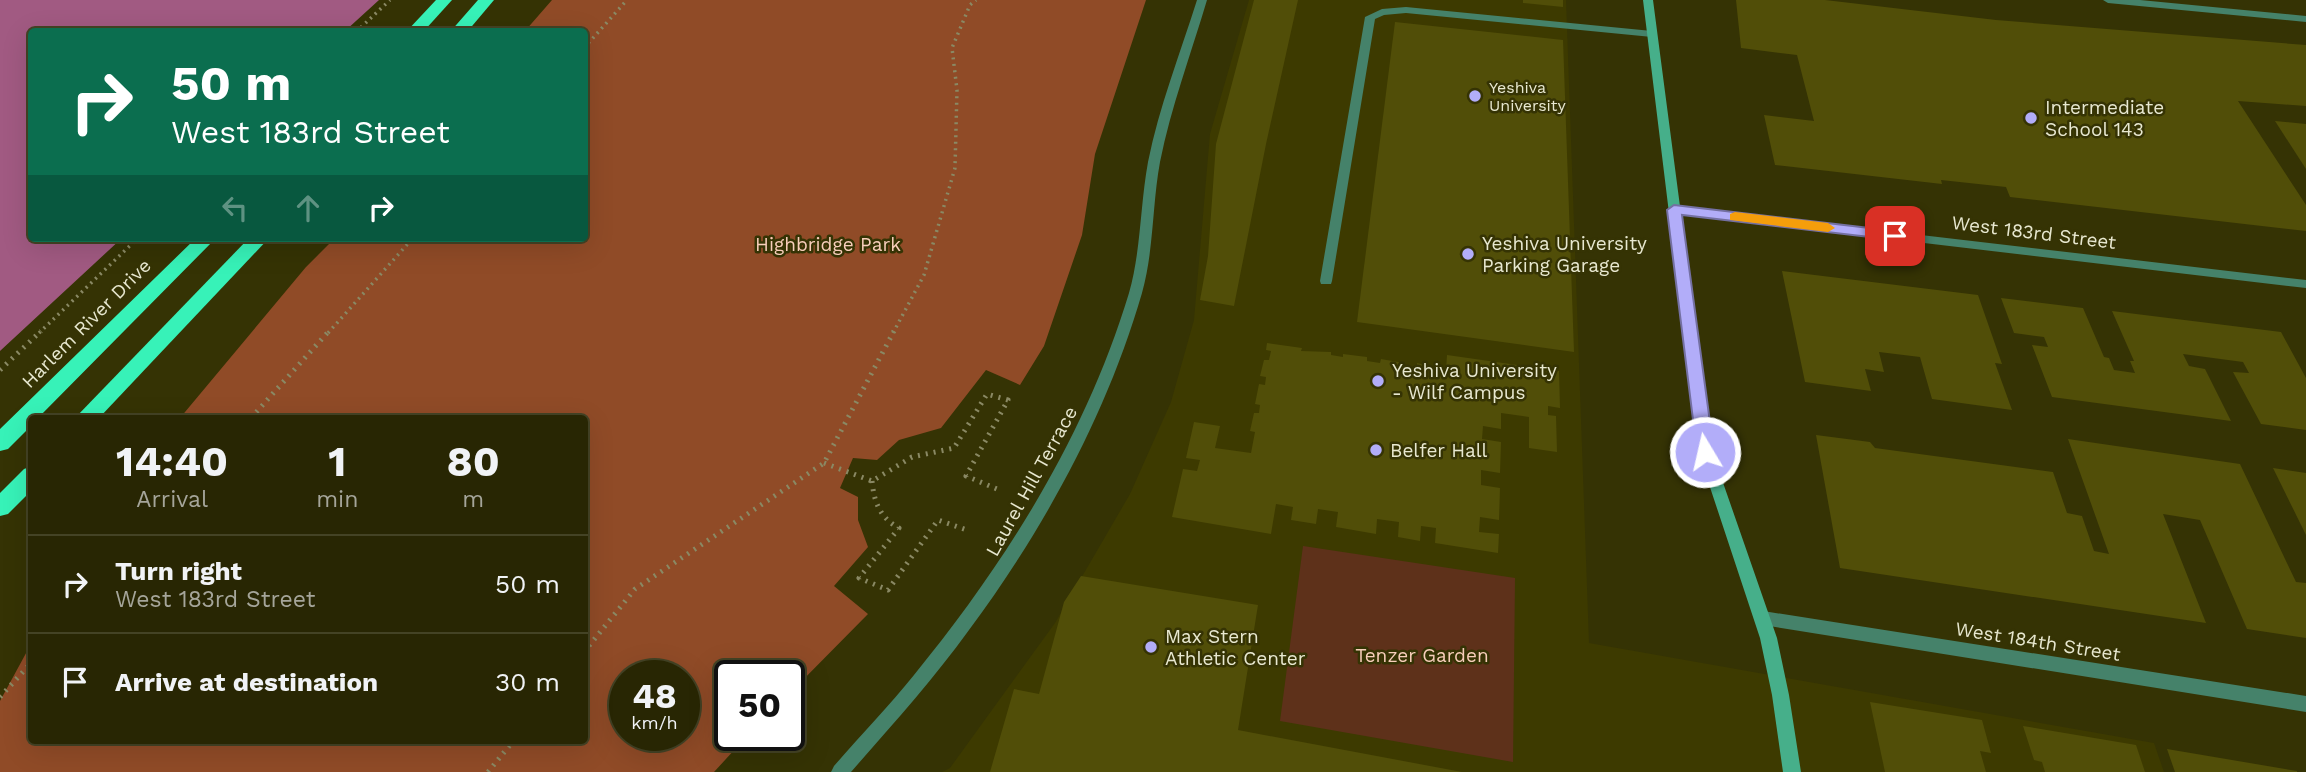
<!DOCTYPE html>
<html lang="en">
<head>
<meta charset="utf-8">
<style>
	body { margin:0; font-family:"Work Sans",sans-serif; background:#302e0d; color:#f1f3f6; height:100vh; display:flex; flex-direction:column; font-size:26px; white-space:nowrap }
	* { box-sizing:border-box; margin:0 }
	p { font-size:23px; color:#a5a59a }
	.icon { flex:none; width:38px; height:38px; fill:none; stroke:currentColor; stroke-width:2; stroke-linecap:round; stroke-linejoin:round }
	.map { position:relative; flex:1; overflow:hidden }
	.panel { position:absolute; left:28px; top:415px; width:560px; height:329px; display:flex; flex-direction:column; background:#282603; border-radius:7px; box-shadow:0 7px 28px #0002,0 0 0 2px #444325 }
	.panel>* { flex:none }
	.top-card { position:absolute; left:28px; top:28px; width:560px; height:214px; border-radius:7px; box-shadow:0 7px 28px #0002,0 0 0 2px #444325; background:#0b6e4f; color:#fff; overflow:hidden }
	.speed { position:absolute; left:609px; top:660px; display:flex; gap:14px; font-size:35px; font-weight:700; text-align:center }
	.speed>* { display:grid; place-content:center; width:91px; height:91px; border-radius:50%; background:#282603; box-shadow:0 7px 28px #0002,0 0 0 2px #444325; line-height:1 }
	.speed small { font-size:18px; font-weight:400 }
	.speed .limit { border:4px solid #111; border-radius:10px; background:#fff; color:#111 }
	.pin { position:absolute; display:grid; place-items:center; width:60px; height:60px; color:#fff; margin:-30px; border-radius:14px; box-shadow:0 4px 10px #0006 }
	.me { position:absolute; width:77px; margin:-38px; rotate:351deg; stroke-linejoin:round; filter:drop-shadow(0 0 5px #0008) }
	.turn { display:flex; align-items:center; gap:24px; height:147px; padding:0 28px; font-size:32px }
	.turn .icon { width:91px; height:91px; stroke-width:2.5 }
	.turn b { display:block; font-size:49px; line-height:60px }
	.lanes { display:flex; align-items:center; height:66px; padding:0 28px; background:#0003; justify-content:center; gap:35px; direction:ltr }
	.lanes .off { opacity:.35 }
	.eta { display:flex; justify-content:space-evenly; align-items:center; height:119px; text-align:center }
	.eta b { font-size:42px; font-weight:700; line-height:49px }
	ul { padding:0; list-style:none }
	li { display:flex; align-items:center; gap:21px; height:98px; padding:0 28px; border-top:2px solid #444325 }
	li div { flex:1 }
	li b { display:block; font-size:26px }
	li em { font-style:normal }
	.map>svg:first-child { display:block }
</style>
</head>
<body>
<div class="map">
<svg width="2306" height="772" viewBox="0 0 2306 772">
	<rect width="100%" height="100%" fill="#353304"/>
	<polygon fill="#3d3a00" points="1249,0 1566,0 1589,643 2154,743 2164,772 942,772 950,768 1055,623 1130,494 1171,402 1194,320 1210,134"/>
	<polygon fill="#5e311a" points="1303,546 1515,578 1513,762 1280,721"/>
	<path fill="#904b27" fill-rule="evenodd" d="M552 0H1146L1095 154 1082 235 1044 346 1020 385 986 370 941 428 899 440 877 460 853 458 840 488 858 497V520L868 547 834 586 868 614 789 694V676H730V735H748L714 772H0V701L31 644 32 740H584V418H180L306 267 335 238H584V32L525 31ZM625 676H684V735H625Z"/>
	<polygon fill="#a15a82" points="0,0 379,0 345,31 32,32 32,238 122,238 0,351"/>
	<g fill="#514e08">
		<polygon points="1254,0 1298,0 1266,144 1234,306 1200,300 1208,256 1216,144"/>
		<polygon points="1523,0 1563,0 1563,7 1523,3"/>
		<polygon points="1736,0 1825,0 1996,20 2306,45 2306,106 2238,101 2306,205 2306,231 2010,197 2006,187 1941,180 1942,184 1775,165 1764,115 1814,121 1797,55 1741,48"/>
		<polygon points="1395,22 1563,40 1574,352 1357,322"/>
		<polygon points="2275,121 2306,124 2306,169"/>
		<polygon points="1782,271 1978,295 2002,364 1995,363 2012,410 1932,399 1920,357 1879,352 1884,372 1865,369 1871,391 1805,382"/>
		<polygon points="2001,298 2083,308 2104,357 2109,358 2114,370 2135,373 2130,361 2134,361 2112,311 2281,332 2306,378 2306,430 2261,424 2233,372 2249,373 2243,362 2183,354 2189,366 2205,369 2231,421 2052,397 2032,345 2048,347 2044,337 2014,333"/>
		<polygon points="1267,343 1302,348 1301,351 1331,352 1331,355 1343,357 1343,354 1367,357 1367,361 1380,363 1381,359 1404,363 1404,366 1417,368 1417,363 1446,371 1447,355 1559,371 1560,408 1548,406 1548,415 1556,416 1557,452 1529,448 1529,417 1501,413 1501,429 1483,426 1482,439 1501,442 1500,473 1481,470 1481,485 1500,488 1499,520 1480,517 1479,532 1499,534 1498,553 1435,543 1436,528 1421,526 1420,541 1398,537 1399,522 1377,519 1376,534 1336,527 1338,512 1318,509 1316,524 1291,520 1293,507 1276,504 1271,534 1172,517 1183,469 1197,471 1200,460 1186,458 1194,422 1220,426 1215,448 1251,453 1255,432 1250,431 1254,413 1259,413 1260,405 1255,404 1259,384 1265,385 1266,377 1260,376 1264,360 1269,360 1271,351 1266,350"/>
		<polygon points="1816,435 1870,442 1875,448 2053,472 2067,513 2082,516 2094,551 2109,554 2068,439 2240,464 2296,582 2306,583 2306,638 2247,629 2200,520 2163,514 2206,623 1840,568"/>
		<polygon points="2273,468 2306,473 2306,535"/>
		<polygon points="1081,576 1258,605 1238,730 1462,772 990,772 1014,689 1039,694 1064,602"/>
		<polygon points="1870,702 1982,720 1991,753 1980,751 1986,772 1885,772"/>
		<polygon points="2023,726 2136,745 2145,772 2045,772 2042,762 2034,760"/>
		<polygon points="2167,749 2297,771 2297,772 2175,772"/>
	</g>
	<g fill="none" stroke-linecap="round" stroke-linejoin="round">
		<g stroke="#8a8964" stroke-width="3.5" stroke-dasharray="2 4.5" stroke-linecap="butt">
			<polyline points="356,32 390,0"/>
			<polyline points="584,48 627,0"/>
			<polyline points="39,333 138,238"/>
			<polyline points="328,333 413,238"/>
			<polyline points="893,333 924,275 955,168 957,90 952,48 970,5 976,0"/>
		</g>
		<g stroke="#8a8964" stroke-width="5" stroke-dasharray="2 6" stroke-linecap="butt">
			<polyline points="0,370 41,331"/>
			<polyline points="251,418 329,331"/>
			<polyline points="824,463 872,481 912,457 954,448 987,394 1008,400 966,476 997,489"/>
			<path d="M872 481C874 502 880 518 899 528L859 578 888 590 938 520 967 530"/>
			<polyline points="584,652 635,589 824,463 894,331"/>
			<polyline points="0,697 32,662"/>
			<polyline points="488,772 514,740"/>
		</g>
		<polygon fill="#45826a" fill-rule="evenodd" points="1406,7 1652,31 1657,34 1652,37 1406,13 1384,15 1375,19 1332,281 1331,284 1321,284 1320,281 1365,17 1382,9"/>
		<g fill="#45826a" fill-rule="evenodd">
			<path d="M1197 0H1207C1191 54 1171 107 1160 162 1152 206 1154 250 1142 293 1107 414 1044 529 969 630 933 680 892 725 851 772H831L834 766C861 735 889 706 914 675 1007 561 1086 435 1129 293 1141 251 1140 206 1148 162 1159 107 1180 54 1197 0Z"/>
			<polygon points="2103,0 2140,0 2306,16 2306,22 2108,3"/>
			<polygon points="1674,206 2306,280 2306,288 1670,213 1668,210"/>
			<polygon points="1763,611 2306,696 2306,712 1763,625 1757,623 1755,618 1757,613"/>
		</g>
		<polygon fill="#46af8a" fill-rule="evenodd" points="1643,0 1653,0 1712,451 1777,638 1789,695 1801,772 1783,772 1772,695 1760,638 1698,451"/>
		<g fill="#37f2b8" fill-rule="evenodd">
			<polygon points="436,0 452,0 423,32 406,32"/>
			<polygon points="478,0 494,0 467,32 450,32"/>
			<polygon points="196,238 216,238 38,418 32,418 32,425 8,449 0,451 0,429"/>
			<polygon points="249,238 269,238 99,418 75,418"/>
			<polygon points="32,466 32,490 8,514 0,516 0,493 24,469"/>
		</g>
	</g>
	<polygon fill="#b2adf9" stroke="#7470a2" stroke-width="2" points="1674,205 1895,231 1902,236 1895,240 1682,215 1714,452 1711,456 1699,456 1697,452 1667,210"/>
	<polygon fill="#f59e0b" points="1735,212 1828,223 1835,228 1828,232 1730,220 1730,214"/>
	<g fill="#b2adf9" stroke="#353304" stroke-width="2.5">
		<circle cx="1475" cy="96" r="7"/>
		<circle cx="2031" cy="118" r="7"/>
		<circle cx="1468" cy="254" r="7"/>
		<circle cx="1378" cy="381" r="7"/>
		<circle cx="1376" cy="450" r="7"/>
		<circle cx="1151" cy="647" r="7"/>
	</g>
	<g text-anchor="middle" stroke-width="5" stroke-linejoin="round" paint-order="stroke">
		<g font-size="16" fill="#e8e8d0" stroke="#353304" text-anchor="start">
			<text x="1489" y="93">Yeshiva<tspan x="1489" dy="18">University</tspan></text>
		</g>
		<g font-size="19" fill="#e8e8d0" stroke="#353304" text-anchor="start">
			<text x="2045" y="114">Intermediate<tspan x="2045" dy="22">School 143</tspan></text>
			<text x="1482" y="250">Yeshiva University<tspan x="1482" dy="22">Parking Garage</tspan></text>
			<text x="1392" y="377">Yeshiva University<tspan x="1392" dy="22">- Wilf Campus</tspan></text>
			<text x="1390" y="457">Belfer Hall</text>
			<text x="1165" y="643">Max Stern<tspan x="1165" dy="22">Athletic Center</tspan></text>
		</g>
		<g font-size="19" fill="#e8e8d0" stroke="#353304">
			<text transform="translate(2034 232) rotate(7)" y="7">West 183rd Street</text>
			<text transform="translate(86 323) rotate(-45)" y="7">Harlem River Drive</text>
			<text transform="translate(1031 481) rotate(-61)" y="7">Laurel Hill Terrace</text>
			<text transform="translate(2038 641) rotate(9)" y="7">West 184th Street</text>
		</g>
		<g font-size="19" fill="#f8cebb" stroke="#353304">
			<text x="828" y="251">Highbridge Park</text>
			<text x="1422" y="662">Tenzer Garden</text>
		</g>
	</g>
</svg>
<div class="speed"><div>48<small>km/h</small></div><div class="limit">50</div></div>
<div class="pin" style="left:1895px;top:236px;background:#d93025"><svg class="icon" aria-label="arrive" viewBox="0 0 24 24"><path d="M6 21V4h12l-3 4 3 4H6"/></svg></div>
<svg class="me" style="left:1705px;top:452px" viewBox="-20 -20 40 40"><circle r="17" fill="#b2adf9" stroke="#fff" stroke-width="3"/><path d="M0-11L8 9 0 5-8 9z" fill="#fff"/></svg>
<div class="top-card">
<div class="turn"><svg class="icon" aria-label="right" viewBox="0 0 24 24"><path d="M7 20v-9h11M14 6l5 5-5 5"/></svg><div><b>50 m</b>West 183rd Street</div></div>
<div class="lanes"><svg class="icon off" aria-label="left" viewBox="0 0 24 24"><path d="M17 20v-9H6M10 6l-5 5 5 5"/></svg><svg class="icon off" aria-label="ahead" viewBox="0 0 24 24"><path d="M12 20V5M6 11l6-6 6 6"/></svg><svg class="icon" aria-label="right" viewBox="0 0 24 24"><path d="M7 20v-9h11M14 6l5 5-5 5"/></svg></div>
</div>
<section class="panel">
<div class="eta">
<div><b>14:40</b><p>Arrival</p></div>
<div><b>1</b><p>min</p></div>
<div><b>80</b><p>m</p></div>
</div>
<ul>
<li><svg class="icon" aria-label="right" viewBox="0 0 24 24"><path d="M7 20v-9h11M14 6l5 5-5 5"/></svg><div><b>Turn right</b><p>West 183rd Street</p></div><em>50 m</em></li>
<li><svg class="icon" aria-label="arrive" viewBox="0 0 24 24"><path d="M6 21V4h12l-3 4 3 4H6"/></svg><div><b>Arrive at destination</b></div><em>30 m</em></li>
</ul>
</section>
</div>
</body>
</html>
